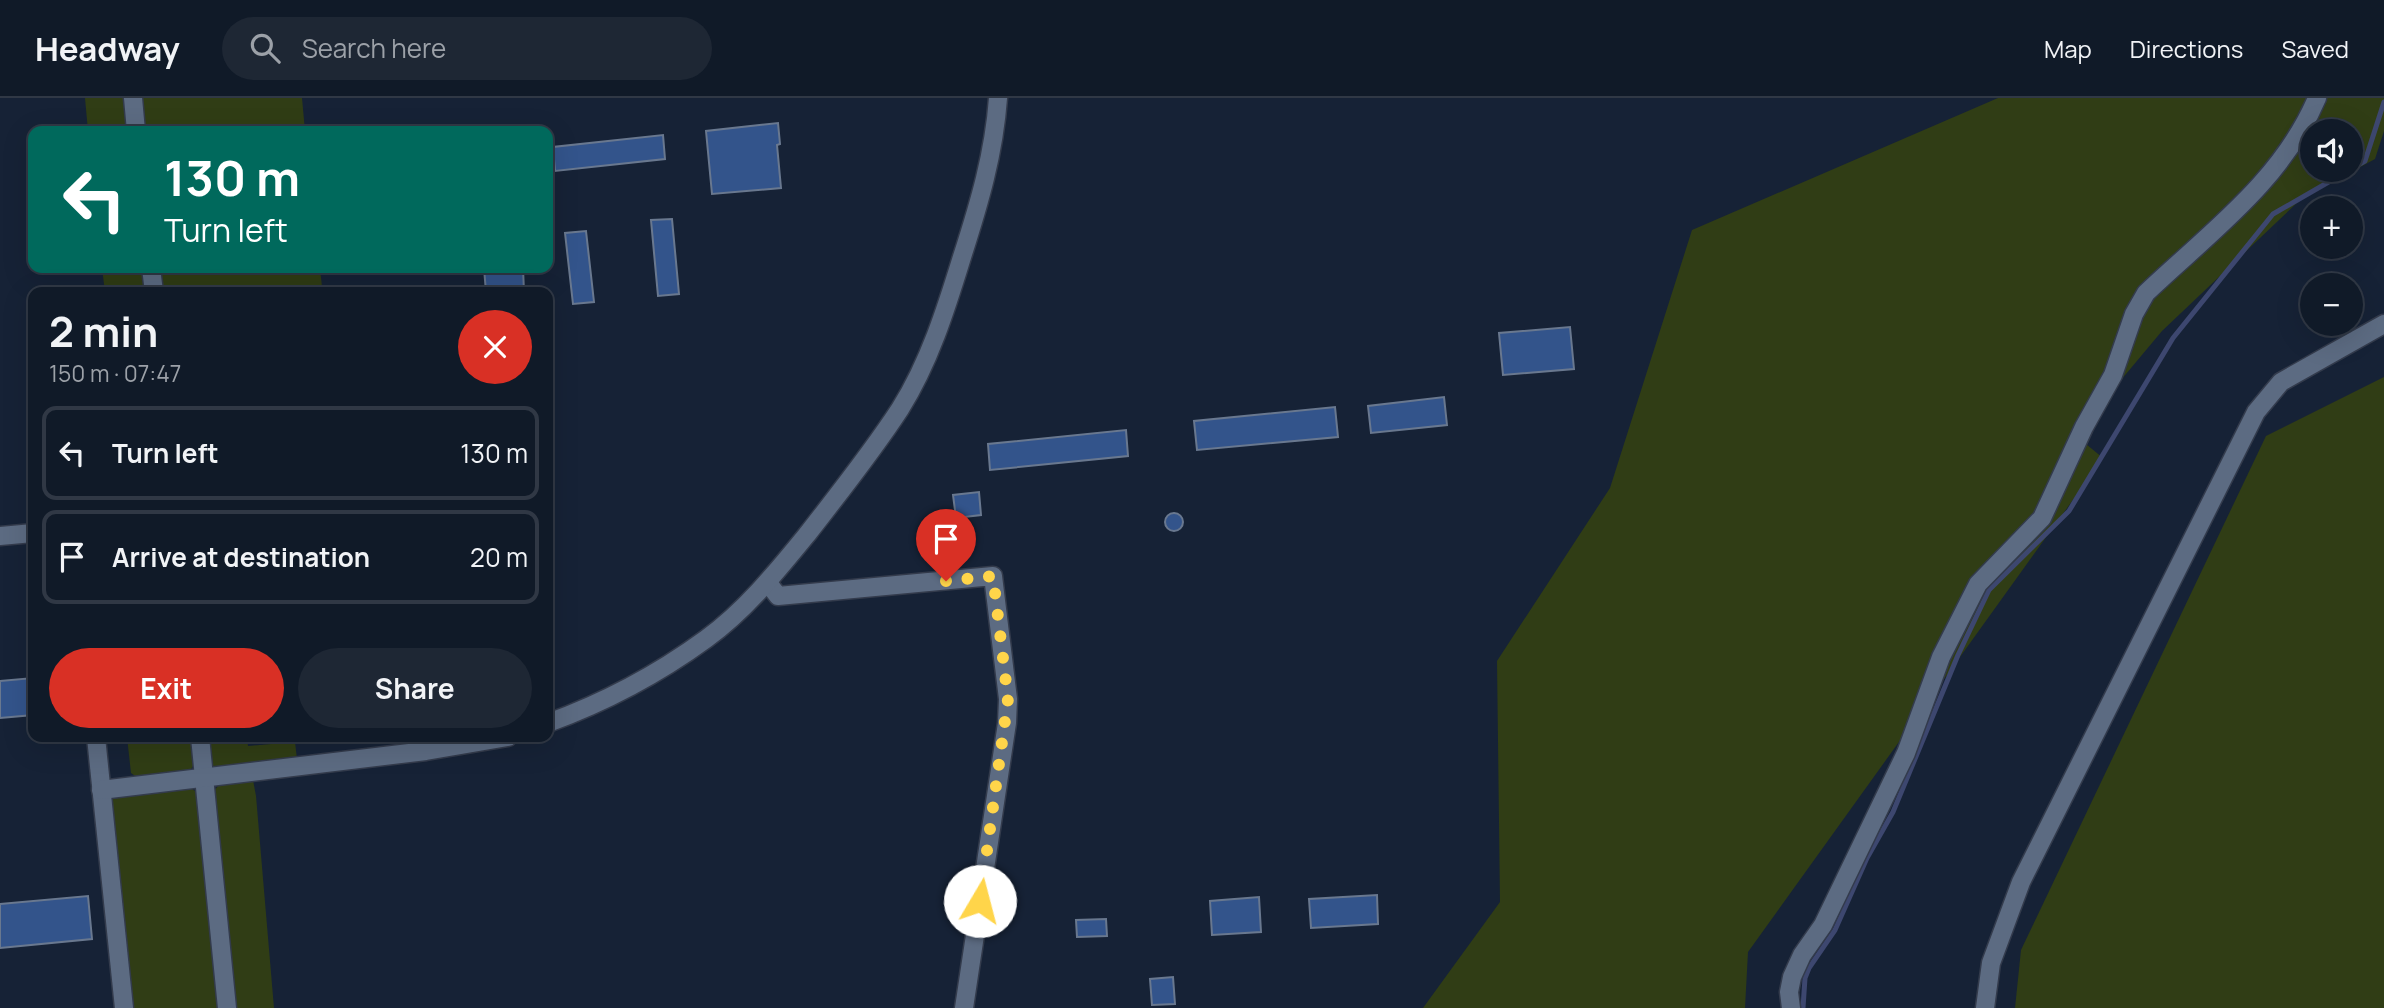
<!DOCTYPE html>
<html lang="en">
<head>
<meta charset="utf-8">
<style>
	body { margin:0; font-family:Manrope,sans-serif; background:#1e2734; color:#f1f3f6; height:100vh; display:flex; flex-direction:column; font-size:26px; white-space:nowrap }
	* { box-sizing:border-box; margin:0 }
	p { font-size:23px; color:#9ca1a8 }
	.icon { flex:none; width:38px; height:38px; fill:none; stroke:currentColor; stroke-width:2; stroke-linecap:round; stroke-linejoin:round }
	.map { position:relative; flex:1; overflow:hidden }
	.panel { position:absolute; left:28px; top:189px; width:525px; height:455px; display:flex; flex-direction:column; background:#101a28; border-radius:14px; box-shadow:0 7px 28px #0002,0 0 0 2px #303845 }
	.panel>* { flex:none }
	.hud { position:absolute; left:28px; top:28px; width:525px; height:147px; border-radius:14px; box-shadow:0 7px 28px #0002,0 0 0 2px #303845; background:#00695c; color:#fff; overflow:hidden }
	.fabs { position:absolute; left:2300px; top:21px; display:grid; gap:14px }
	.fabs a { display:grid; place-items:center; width:63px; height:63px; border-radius:50%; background:#101a28; box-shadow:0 7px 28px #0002,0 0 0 2px #303845; font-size:35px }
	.pin { position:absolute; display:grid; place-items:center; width:60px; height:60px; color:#fff; margin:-72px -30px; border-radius:50% 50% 50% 0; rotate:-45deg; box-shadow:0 0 7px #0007 }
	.pin .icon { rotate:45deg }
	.me { position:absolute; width:77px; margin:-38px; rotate:8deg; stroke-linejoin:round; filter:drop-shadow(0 0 5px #0008) }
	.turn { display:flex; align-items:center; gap:24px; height:147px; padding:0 21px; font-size:32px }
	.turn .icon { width:91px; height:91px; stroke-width:2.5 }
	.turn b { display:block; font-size:49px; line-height:60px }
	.round { display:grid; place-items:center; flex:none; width:74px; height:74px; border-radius:37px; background:#1e2734 }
	.headline { display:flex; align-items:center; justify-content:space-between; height:119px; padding:0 21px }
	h1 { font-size:42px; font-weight:700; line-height:52px }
	.primary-button { display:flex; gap:14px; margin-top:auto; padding:14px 21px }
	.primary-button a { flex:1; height:80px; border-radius:42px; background:#d93025; color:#fff; font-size:28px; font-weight:700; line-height:80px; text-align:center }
	.primary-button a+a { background:#1e2734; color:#f1f3f6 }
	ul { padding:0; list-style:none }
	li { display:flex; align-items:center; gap:21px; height:94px; margin:0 14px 10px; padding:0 7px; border:4px solid #303845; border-radius:14px }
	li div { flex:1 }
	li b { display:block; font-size:26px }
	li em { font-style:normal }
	header { display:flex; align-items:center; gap:42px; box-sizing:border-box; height:98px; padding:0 35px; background:#101a28; border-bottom:2px solid #303845 }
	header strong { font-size:33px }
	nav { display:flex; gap:38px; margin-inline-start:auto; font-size:24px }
	.search { width:490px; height:63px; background:#1e2734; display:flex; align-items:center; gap:18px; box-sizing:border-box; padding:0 24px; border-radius:38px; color:#9ca1a8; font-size:26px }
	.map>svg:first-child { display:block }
</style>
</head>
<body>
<header>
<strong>Headway</strong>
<div class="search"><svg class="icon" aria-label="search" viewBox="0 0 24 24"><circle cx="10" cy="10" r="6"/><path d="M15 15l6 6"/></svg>Search here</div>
<nav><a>Map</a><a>Directions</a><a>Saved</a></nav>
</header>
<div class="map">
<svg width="2384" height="910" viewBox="0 0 2384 910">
	<rect width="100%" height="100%" fill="#162236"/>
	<g fill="#303d15" fill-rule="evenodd">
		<polygon points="85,0 126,0 130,33 88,33"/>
		<polygon points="142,0 302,0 305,33 146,33"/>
		<path d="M1998 0H2384V33L2375 61 2300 102 2162 233 2075 337 2103 360 1748 854 1745 910H1423L1500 804 1497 563 1610 390 1692 132ZM2312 33H2350V72H2312Z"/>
		<polygon points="102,170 144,170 146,194 105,194"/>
		<polygon points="160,170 320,170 322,189 263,194 163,194"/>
		<polygon points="2384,279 2384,910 2015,910 2021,852 2266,338"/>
		<polygon points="127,639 192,639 195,665 189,674 138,680 131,675"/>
		<polygon points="206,639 247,639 248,648 295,644 297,661 218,670 211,667"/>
		<polygon points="253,682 256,698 274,910 234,910 213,694 218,688"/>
		<polygon points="189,689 195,693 198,701 219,910 133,910 110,703 114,698"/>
	</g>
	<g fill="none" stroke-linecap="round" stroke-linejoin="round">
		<polyline stroke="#3d476f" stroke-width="5" points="1803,910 1805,880 1809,870 1835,832 1867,760 1893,714 1958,557 1989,492 2069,413 2173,240 2273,116 2365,63 2384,4"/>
	</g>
	<g fill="#33548b" stroke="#69788f" stroke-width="2">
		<polygon points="778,25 780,46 777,47 781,90 712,96 706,33"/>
		<polygon points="663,37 665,61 555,73 553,49"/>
		<polygon points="672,121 679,196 658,198 651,122"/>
		<polygon points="586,133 594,204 573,206 565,135"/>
		<polygon points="484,170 523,170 524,194 486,194"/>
		<polygon points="1570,229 1574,271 1503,277 1499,235"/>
		<polygon points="1444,299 1447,327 1371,335 1368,308"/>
		<polygon points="1335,309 1338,339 1197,352 1194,323"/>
		<polygon points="1126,332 1128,358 990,372 988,346"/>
		<polygon points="979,394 981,417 956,420 953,397"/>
		<circle cx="1174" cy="424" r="9"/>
		<polygon points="33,580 33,617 0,620 0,583"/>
		<polygon points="1377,797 1378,826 1311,830 1309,801"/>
		<polygon points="88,798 92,841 0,850 0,806"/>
		<polygon points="1259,799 1261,834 1212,837 1210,803"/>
		<polygon points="1106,821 1107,838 1077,839 1076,822"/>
		<polygon points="1173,879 1175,906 1152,907 1150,881"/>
	</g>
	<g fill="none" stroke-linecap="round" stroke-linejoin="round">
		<g stroke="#333b4c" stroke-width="21">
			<g id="minor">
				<polyline points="133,0 136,33"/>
				<polyline points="151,170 154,194"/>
				<polyline points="0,438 33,435"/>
				<polyline points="768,485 778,498 993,478 1008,601 1007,625 964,910"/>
				<path d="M548 625C603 605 658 576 706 541 746 512 778 472 809 434 840 394 872 354 900 311 929 265 946 211 962 159 979 106 994 56 998 0"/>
				<polyline points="96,639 124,910"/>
				<polyline points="200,639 227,910"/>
				<polyline points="101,692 426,653 508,639"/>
				<path d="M1791 910 1789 894 1792 879 1802 857 1823 827 1906 655 1941 559 1978 486 2042 420 2084 329 2113 277 2134 216 2146 195C2209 135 2282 83 2317 0"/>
				<polyline points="1985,910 1991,865 2021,784 2256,314 2281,284 2384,226"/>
			</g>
		</g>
		<use href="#minor" stroke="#5c6b82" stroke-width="18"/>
	</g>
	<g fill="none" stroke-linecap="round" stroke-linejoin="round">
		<polyline stroke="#ffd54a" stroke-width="12" stroke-dasharray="0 21.6" points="946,483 993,478 1008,601 980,803"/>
	</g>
</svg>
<div class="fabs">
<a><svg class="icon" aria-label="sound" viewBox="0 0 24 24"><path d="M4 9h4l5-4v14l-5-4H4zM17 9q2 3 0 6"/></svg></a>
<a>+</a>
<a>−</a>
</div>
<div class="pin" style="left:946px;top:483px;background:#d93025"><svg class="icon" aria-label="arrive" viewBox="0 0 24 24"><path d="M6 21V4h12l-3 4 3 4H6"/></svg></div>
<svg class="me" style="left:980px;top:803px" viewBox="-20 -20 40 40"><circle r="19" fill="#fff"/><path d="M0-13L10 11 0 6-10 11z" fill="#ffd54a"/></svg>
<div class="hud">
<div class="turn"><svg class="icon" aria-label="left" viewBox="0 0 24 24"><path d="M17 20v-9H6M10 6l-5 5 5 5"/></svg><div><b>130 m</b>Turn left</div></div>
</div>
<section class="panel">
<div class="headline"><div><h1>2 min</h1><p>150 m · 07:47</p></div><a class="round" style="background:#d93025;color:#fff"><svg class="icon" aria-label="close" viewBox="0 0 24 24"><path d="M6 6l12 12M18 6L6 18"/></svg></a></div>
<ul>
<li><svg class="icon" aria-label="left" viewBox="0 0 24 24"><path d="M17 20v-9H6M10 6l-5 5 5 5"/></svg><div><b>Turn left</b></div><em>130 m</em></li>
<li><svg class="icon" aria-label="arrive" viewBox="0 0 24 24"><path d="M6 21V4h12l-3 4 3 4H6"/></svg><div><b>Arrive at destination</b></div><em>20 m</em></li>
</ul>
<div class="primary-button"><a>Exit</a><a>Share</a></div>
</section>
</div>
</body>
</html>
